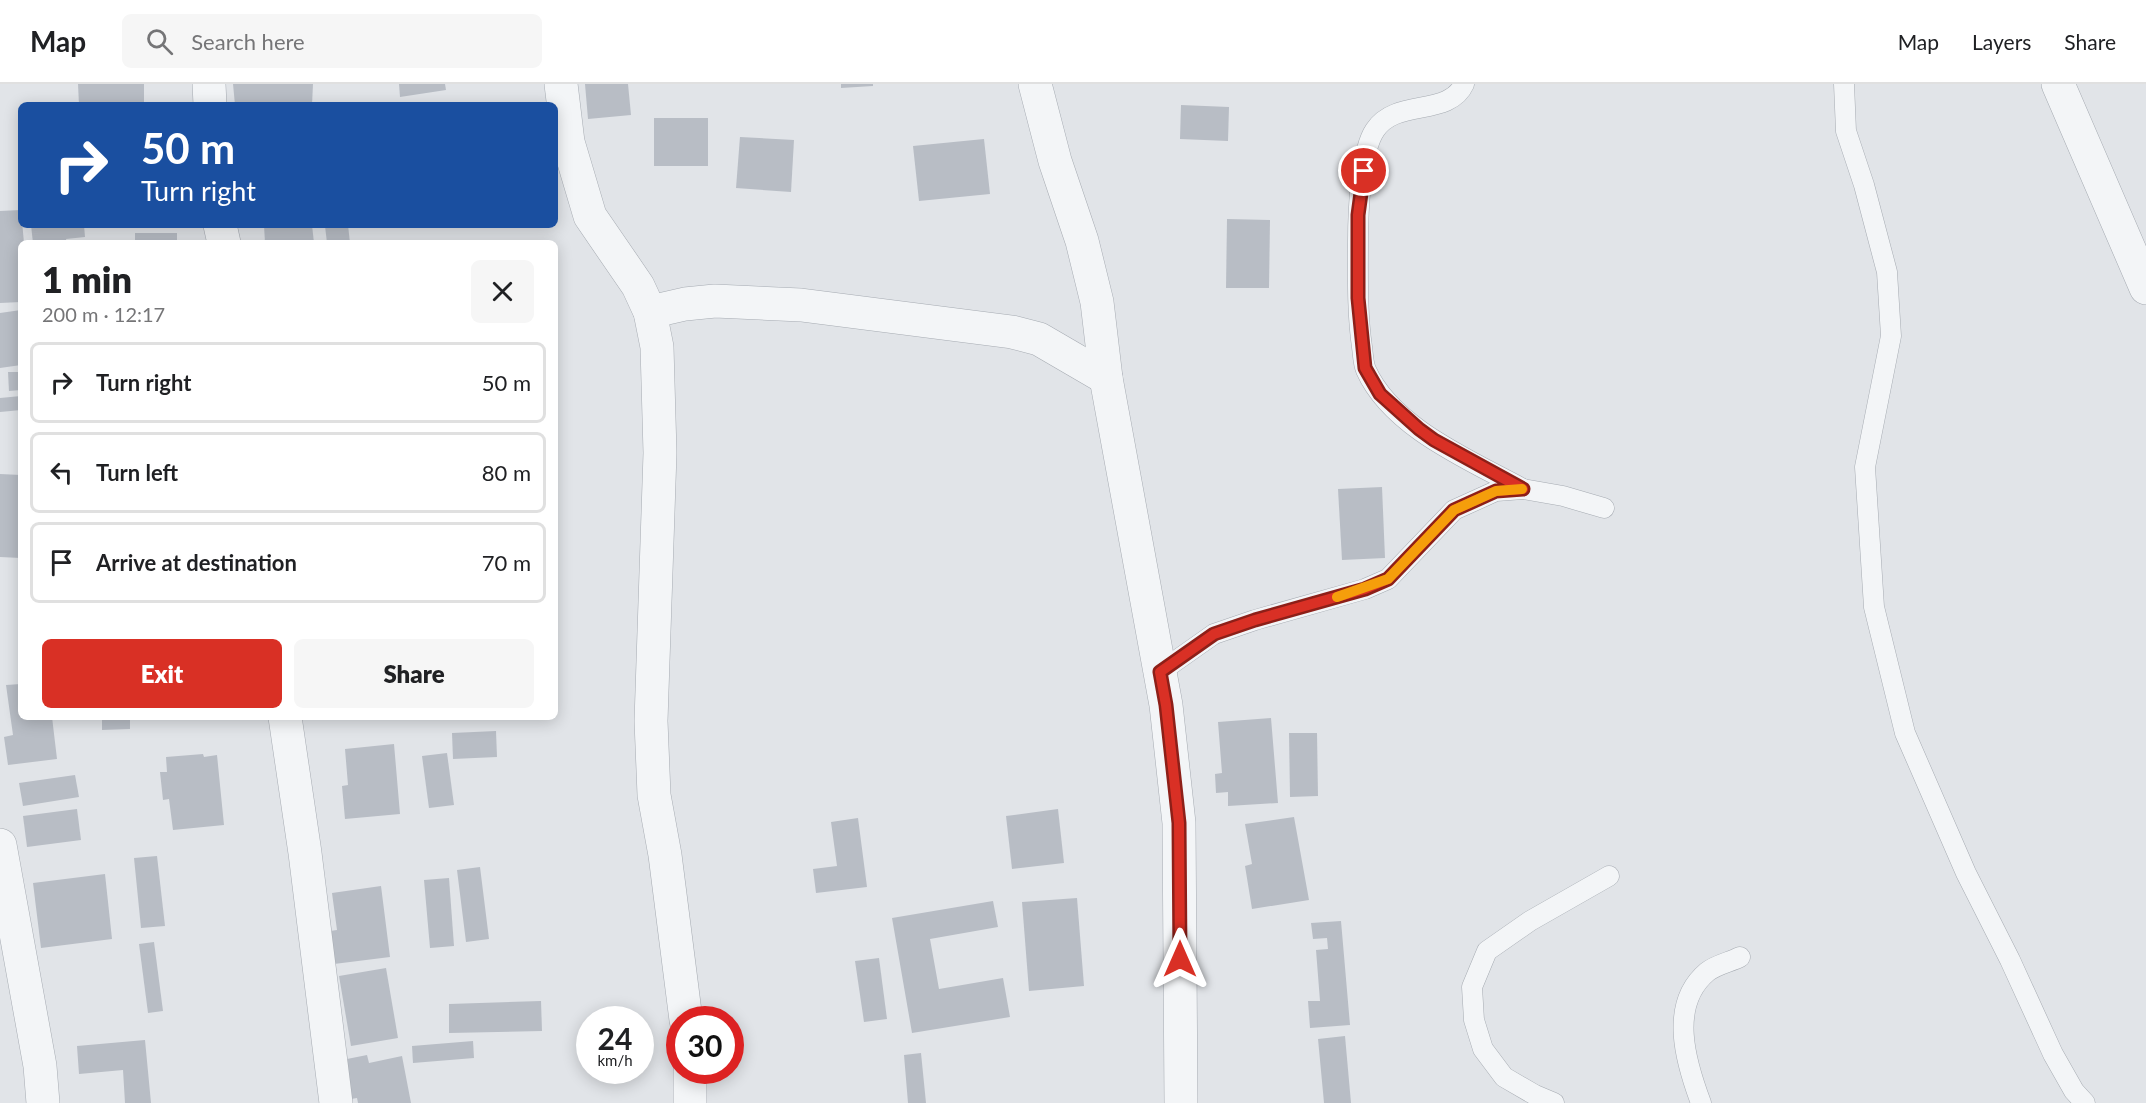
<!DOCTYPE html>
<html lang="en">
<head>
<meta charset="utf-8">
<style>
	body { margin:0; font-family:Lato,sans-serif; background:#f6f6f6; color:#202124; height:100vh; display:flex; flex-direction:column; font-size:22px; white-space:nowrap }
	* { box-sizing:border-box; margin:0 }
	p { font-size:20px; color:#757577 }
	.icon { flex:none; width:33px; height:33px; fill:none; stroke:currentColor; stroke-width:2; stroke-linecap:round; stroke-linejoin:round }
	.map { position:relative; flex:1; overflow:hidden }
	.details { position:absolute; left:18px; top:156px; width:540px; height:480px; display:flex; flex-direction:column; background:#fff; border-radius:9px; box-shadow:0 3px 15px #0003 }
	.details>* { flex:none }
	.guide { position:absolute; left:18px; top:18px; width:540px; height:126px; border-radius:9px; box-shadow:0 3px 15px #0003; background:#1a4fa0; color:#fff; overflow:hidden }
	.speed { position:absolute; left:576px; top:922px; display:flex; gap:12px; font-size:30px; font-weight:700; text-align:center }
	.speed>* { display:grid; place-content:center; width:78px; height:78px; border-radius:50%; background:#fff; box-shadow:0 3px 15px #0003; line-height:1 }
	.speed small { font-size:15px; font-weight:400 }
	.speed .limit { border:9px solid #d22; background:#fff; color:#111 }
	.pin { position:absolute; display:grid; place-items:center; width:51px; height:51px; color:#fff; margin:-26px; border:3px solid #fff; border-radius:50%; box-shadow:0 2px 6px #0007 }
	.me { position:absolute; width:66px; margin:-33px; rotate:0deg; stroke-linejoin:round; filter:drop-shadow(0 0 4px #0008) }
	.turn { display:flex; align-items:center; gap:21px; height:126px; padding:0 24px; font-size:27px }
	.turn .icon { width:78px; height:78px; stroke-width:2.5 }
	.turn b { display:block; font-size:42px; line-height:51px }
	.round { display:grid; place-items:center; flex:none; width:63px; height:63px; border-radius:9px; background:#f6f6f6 }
	.summary { display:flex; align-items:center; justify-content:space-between; height:102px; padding:0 24px }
	h1 { font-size:36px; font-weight:800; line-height:45px }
	.button { display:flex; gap:12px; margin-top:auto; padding:12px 24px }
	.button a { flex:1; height:69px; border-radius:9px; background:#d93025; color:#fff; font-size:24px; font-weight:800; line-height:69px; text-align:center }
	.button a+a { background:#f6f6f6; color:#202124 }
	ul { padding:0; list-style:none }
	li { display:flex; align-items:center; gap:18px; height:81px; margin:0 12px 9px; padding:0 12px; border:3px solid #e0e0e0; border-radius:9px }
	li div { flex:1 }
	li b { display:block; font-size:22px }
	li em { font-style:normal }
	header { display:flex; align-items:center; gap:36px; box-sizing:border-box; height:84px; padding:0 30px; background:#fff; border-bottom:2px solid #e0e0e0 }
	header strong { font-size:28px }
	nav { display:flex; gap:33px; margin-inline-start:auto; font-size:21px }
	.search { width:420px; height:54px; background:#f6f6f6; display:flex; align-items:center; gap:15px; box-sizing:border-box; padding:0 21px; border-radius:9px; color:#757577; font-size:22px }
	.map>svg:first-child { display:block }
</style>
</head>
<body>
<header>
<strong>Map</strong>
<div class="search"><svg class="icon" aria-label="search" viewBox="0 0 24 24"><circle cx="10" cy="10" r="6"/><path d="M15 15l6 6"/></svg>Search here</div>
<nav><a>Map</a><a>Layers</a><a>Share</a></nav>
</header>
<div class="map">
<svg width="2146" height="1019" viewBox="0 0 2146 1019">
	<rect width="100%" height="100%" fill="#e1e4e8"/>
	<g fill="#b8bdc5">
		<polygon points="78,0 144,0 144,21 79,21"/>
		<polygon points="233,0 313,0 312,21 235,21"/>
		<polygon points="399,0 445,0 446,6 400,13"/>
		<polygon points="585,0 628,0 631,31 588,35"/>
		<polygon points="841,0 873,0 873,2 841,4"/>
		<polygon points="1181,21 1229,23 1228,57 1180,55"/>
		<rect x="654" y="34" width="54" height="48"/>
		<polygon points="740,53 794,56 791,108 736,104"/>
		<polygon points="984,55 990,110 919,117 913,62"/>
		<polygon points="21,126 24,159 21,159 21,218 0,219 0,127"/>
		<polygon points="1227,135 1270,136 1269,204 1226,204"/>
		<polygon points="31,141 84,141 85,153 66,155 67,159 33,159"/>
		<polygon points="264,141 312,141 314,159 265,159"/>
		<polygon points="348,141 350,159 327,159 325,142"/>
		<rect x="135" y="149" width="42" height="10"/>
		<polygon points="21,226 21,281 0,284 0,229"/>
		<polygon points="8,288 21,288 21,306 9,307"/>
		<polygon points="21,312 21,326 0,328 0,314"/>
		<polygon points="0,390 21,391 21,474 0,473"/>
		<polygon points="1382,403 1385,474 1342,476 1338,405"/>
		<polygon points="21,600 21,633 52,633 57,675 8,681 4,653 13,651 6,601"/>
		<polygon points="102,633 130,633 130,645 102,646"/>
		<polygon points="1271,634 1278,719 1228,722 1228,708 1216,709 1215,690 1222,689 1218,638"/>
		<polygon points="496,647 497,673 453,675 452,649"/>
		<polygon points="1289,649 1317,649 1318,712 1290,713"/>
		<polygon points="394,660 400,730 345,735 342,702 348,701 345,665"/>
		<polygon points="447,669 454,721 429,724 422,672"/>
		<polygon points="203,670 204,673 217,671 224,741 173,746 169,715 163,716 160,688 167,688 166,673"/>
		<polygon points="75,691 79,713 23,722 19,699"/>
		<polygon points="77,725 81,756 27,763 23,732"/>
		<polygon points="1058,725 1064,779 1012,785 1006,732"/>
		<polygon points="1294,733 1309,816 1252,825 1245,782 1252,780 1245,740"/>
		<polygon points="858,734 867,803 816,809 813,785 837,782 831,738"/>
		<polygon points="157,772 165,842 141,844 134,774"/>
		<polygon points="480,783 489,855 466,858 457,786"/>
		<polygon points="105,790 112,855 41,864 33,799"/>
		<polygon points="449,794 454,862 430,864 424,796"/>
		<polygon points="381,802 390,873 334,880 330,847 337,846 332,809"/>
		<polygon points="1077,814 1084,902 1029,907 1022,818"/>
		<polygon points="993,817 998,843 930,855 939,905 1003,894 1010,933 912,949 892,834"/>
		<polygon points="1341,837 1350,941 1310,944 1308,917 1320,917 1316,866 1328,865 1327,854 1313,855 1311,839"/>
		<polygon points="154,858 163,927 148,929 139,860"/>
		<polygon points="879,874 887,935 864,938 855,877"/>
		<polygon points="386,884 398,954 351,962 339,892"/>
		<polygon points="541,917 542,947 449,949 449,920"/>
		<polygon points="1345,952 1351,1019 1324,1019 1318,955"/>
		<polygon points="145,956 151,1019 125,1019 123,986 79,990 77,962"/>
		<polygon points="473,957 474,974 413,979 412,962"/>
		<polygon points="921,969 926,1019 908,1019 904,971"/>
		<polygon points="367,971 369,979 402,972 411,1019 358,1019 357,1014 351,1015 332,978"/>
	</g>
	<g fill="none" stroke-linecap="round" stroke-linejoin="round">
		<g stroke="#a6abb2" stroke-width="21">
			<g id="lane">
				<path d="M1464 0C1449 33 1396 14 1375 46 1360 68 1358 131 1358 158 1358 193 1357 228 1362 263 1363 270 1363 279 1366 286 1392 344 1470 376 1523 405"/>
				<polyline points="1844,0 1846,47 1864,101 1887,188 1891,252 1865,383 1874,523 1905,649 1966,789 2010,876 2053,970 2074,1007 2085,1019"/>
				<polyline points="1160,588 1214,550 1255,536 1365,505 1388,495 1454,426 1496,407 1523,405 1563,412 1604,424"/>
				<polyline points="1554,1019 1535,1011 1504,993 1483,965 1474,936 1472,903 1487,867 1530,837 1609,792"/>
				<path d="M1701 1019C1686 979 1668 921 1707 888 1715 881 1730 878 1740 873"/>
			</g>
		</g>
		<g stroke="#a6abb2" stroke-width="34">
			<g id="street">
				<polyline points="209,0 210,21"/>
				<polyline points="561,0 568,58 590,132 638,202 650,228 657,263 660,369 651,637 654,711 665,771 686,936"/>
				<polyline points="1035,0 1055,77 1082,157 1097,218 1106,294 1166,621 1179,739 1181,1019"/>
				<polyline points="2058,0 2146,204"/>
				<polyline points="220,141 224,159"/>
				<polyline points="650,228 685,220 715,217 801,221 1012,248 1039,255 1106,294"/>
				<polyline points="285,633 305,769 336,1019"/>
				<polyline points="0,761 40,982 43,1019"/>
				<polyline points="690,1019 690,987"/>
			</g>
		</g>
		<use href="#lane" stroke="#f3f5f7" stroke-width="20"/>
		<use href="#street" stroke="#f3f5f7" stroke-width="33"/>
	</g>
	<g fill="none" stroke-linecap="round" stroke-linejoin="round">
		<g stroke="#8d1f18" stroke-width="15">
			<polyline id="route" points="1180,875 1179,739 1166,621 1160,588 1214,550 1255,536 1365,505 1388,495 1454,426 1496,407 1523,405 1434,356 1419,345 1380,310 1365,284 1358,214 1358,131 1364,87"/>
		</g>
		<use href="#route" stroke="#d93025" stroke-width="10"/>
		<polyline stroke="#f59e0b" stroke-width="10" points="1337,513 1388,495 1454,426 1496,407 1522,405"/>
	</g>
</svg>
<div class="speed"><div>24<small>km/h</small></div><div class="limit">30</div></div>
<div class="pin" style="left:1364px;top:87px;background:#d93025"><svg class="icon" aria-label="arrive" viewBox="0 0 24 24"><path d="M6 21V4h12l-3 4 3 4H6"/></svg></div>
<svg class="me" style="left:1180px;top:875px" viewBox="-20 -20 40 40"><path d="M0-17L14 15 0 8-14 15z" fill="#d93025" stroke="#fff" stroke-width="4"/></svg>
<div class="guide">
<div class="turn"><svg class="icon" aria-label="right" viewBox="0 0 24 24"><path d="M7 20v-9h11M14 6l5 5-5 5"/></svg><div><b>50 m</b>Turn right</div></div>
</div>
<section class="details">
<div class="summary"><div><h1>1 min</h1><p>200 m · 12:17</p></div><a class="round"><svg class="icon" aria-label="close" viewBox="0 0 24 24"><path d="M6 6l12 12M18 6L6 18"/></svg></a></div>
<ul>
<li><svg class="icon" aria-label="right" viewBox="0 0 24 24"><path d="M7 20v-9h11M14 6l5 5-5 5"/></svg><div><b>Turn right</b></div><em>50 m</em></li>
<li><svg class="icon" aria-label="left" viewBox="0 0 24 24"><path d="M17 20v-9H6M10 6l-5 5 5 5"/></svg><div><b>Turn left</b></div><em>80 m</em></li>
<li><svg class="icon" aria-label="arrive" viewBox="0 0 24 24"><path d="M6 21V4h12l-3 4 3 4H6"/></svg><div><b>Arrive at destination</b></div><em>70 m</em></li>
</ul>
<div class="button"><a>Exit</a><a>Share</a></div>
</section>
</div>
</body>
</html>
